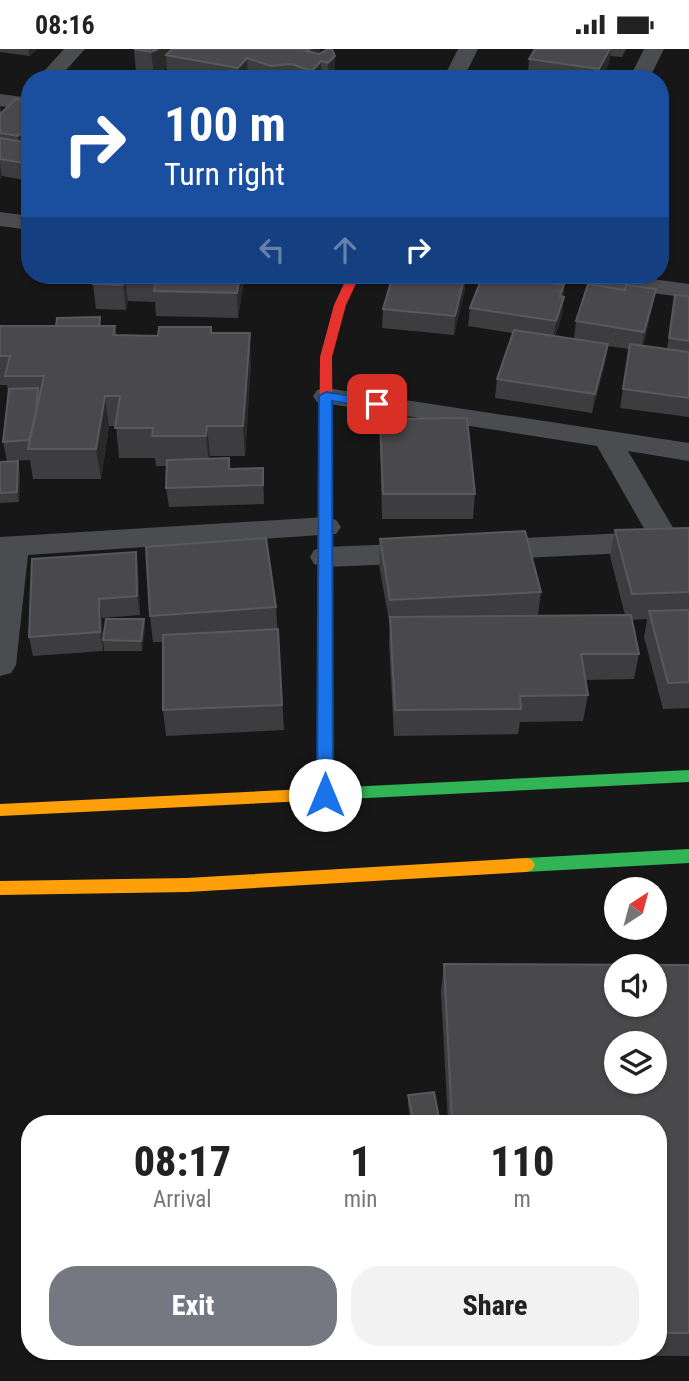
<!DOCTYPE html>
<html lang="en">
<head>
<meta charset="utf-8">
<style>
	body { margin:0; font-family:"Roboto Condensed",sans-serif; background:#f2f2f2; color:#222; height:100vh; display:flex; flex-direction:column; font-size:26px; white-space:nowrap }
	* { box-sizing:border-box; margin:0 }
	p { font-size:23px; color:#767676 }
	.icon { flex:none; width:38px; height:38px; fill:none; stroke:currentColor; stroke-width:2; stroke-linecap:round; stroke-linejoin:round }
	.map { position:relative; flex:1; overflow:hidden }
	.sheet { position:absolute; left:21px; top:1066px; width:646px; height:245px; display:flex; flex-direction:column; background:#fff; border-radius:28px; box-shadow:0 2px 5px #0004 }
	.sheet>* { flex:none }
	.hud { position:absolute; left:21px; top:21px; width:648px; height:214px; border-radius:28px; box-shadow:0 2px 5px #0004; background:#1a4fa0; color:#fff; overflow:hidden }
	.needle { width:46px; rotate:36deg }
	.buttons { position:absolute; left:604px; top:828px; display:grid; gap:14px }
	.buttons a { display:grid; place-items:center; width:63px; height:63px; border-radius:50%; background:#fff; box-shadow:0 2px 5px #0004; font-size:35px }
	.pin { position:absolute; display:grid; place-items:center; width:60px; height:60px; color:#fff; margin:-30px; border-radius:14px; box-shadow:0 4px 10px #0006 }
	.me { position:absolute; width:77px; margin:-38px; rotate:0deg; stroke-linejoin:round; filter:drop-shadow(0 0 5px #0008) }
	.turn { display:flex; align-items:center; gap:24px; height:147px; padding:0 28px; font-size:32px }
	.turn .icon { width:91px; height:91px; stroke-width:2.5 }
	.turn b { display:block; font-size:49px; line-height:60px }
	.lanes { display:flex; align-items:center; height:66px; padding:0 28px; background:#0003; justify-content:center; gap:35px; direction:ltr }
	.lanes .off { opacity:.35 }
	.eta { display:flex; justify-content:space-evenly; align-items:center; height:119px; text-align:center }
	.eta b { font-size:42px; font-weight:800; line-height:49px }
	.primary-button { display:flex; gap:14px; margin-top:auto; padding:14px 28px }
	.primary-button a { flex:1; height:80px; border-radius:28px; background:#757880; color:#fff; font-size:28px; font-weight:800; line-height:80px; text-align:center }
	.primary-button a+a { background:#f2f2f2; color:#222 }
	.status { display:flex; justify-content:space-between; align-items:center; height:49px; padding:0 35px; background:#fff; direction:ltr }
	.status svg { height:19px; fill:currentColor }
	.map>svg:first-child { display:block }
</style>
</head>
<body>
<div class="status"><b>08:16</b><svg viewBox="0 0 49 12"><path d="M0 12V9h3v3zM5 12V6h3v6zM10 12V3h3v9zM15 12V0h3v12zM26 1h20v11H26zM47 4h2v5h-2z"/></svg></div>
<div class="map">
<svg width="689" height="1332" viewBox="0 0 689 1332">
	<rect width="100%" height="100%" fill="#171717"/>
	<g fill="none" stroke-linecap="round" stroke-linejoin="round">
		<g fill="#4b4c50" fill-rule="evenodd">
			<polygon points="64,0 85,0 58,30 37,30"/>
			<polygon points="458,0 478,0 463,30 443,30"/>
			<polygon points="644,0 664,0 649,30 629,30"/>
			<polygon points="0,45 30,49 30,61 0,57"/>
			<polygon points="0,163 30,167 30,181 0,177"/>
			<polygon points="560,226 624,226 689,235 689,249 572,233 563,231"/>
			<polygon points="326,339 689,394 689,412 628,402 675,482 689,481 689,501 485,511 474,508 470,501 474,494 485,491 646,483 597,397 317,353 313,347 317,341"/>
			<polygon points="326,468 336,471 341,478 336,485 28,506 16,616 11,624 0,627 0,488"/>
			<polygon points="424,494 435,497 439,504 435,511 424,514 325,518 314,515 310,508 314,501 325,498"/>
		</g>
		<g fill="#30b455" fill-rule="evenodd">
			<polygon points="689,721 689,733 306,752 300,750 298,746 300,742 306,740"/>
			<polygon points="689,800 689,814 526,823 520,821 517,816 520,811 526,809"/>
		</g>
		<g fill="#ff9f0a" fill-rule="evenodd">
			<polygon points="326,423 333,427 333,746 331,750 319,750 317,746 319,427"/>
			<polygon points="306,740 312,742 314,746 312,750 306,752 0,767 0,755"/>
			<polygon points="526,809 532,811 535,816 532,821 526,823 187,843 0,846 0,832 187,829"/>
		</g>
		<polygon fill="#e5322d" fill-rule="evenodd" points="348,226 360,226 346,256 332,308 333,427 326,431 319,427 320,308 334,256"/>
	</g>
	<g fill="#3d3d3f">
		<polygon points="0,0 37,0 30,7 0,3"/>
		<polygon points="134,0 320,5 335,7 335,30 172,30 168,29 167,19 154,26 136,23"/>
		<polygon points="535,0 626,0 622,8 610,7 609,14 601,30 533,30 534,28 528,26 529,10"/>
		<polygon points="30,52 30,132 2,127 0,130 0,56 1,64"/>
		<polygon points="95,226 245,226 238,269 156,267 155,253 128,252 126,261 96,260 93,235"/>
		<polygon points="564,236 562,266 555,287 574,290 576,272 625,241 656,240 652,259 643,297 667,300 675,246 689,247 689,368 620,359 629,300 608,297 605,314 592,364 495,349 497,330 512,284 468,277 470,259"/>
		<polygon points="465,240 454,286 382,279 383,260"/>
		<polygon points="100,268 101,277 115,277 117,286 158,287 212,284 251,313 245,407 210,407 209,410 230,420 263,419 264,455 169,458 166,439 167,417 156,417 155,409 119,409 116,377 109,377 101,430 33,430 30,411 7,412 3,393 8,343 7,336 0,336 0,277 56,277"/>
		<polygon points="380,370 475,445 473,470 382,470 380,395"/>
		<polygon points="0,413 20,422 19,453 0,454"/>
		<polygon points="689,479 689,659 663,660 644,588 647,570 632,571 639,605 634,630 585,631 588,646 583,672 520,673 518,685 394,687 389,594 390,577 379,516 380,490 541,543 538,566 625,566 610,507 615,481"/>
		<polygon points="136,503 138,522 140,566 102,569 103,591 144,570 145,580 142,602 104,602 103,592 103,602 33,607 29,588"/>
		<polygon points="276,558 284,681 166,687 163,661 163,593 153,593 150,567"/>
		<polygon points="444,915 689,916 689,1307 459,1306 459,1302 658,1302 658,1074 448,1074 441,943"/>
		<polygon points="408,1046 440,1074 411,1074 408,1055"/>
	</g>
	<g fill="#29292a">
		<polygon points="28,0 37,0 30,7"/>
		<polygon points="158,0 191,0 166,6 167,19 154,26 151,3"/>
		<polygon points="311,0 320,0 322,30 312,30 312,22 306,2"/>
		<polygon points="610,0 611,0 609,14 601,30 598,30 599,20"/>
		<polygon points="335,7 335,30 329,30 328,14"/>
		<polygon points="247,9 248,30 238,30 238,19"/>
		<polygon points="23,83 25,100 21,105 18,87"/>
		<polygon points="0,113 2,127 0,130"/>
		<polygon points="240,226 245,226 238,269 237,244"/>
		<polygon points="465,226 465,240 454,286 455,267"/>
		<polygon points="125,228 128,252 126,261 123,236"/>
		<polygon points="564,236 562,266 553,291 560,247"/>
		<polygon points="656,240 652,259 641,302 644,283"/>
		<polygon points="250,284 251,313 245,407 243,377"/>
		<polygon points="608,295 605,314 592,364 595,345"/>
		<polygon points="105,347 109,377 101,430 96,400"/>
		<polygon points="207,377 210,407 209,417 206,387"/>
		<polygon points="18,412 20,422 19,453 17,443"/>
		<polygon points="136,503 138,522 140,566 137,547"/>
		<polygon points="99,550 102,569 103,602 100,583"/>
		<polygon points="144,570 145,580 142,602 141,592"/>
	</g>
	<g fill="#49494c" stroke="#58595d" stroke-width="2" fill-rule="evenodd">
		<polygon points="134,0 158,0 151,3"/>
		<polygon points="172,0 311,0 306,2 319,5 328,0 332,0 335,7 328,14 321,12 312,22 291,15 271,17 247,9 238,19 166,6"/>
		<polygon points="535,0 610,0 599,20 529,10"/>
		<polygon points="494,22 529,26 528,30 492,30"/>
		<polygon points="537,22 586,30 533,30"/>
		<polygon points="16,50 30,52 30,84 23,83 18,87 0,84 0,65"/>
		<polygon points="0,89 30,94 30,115 0,110"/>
		<polygon points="95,226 240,226 237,244 154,242 157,228 125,228 123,236 93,235"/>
		<polygon points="393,226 465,226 455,267 383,260"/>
		<polygon points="483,226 498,226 564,236 560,247 564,248 556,272 470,259"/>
		<polygon points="588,235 625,241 626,236 656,240 644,283 576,272"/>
		<polygon points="675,246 689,247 689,292 669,289"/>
		<polygon points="100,268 99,277 56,277 57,269"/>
		<polygon points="0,277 115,277 113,286 158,287 159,278 211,278 211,284 250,284 243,377 207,377 206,387 152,387 153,379 115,379 120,347 105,347 96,400 28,400 44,327 5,327 10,307 0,307"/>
		<polygon points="514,281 608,295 595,345 497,330"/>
		<polygon points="630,295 689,303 689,349 623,340"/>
		<polygon points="38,339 36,363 29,391 3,393 9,340"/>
		<polygon points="467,369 475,445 383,445 380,370"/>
		<polygon points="229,409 229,420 263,419 263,436 166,439 167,411"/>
		<polygon points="18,412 17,443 0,444 0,413"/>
		<polygon points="689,479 689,543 632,545 615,481"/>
		<polygon points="525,482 541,543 390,551 380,490"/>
		<polygon points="266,489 276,558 150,567 146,498"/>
		<polygon points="136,503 137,547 99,550 100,583 29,588 32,510"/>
		<polygon points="689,561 689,633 668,634 649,562"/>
		<polygon points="631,566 639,605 581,605 588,646 520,647 521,660 395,661 390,568"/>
		<polygon points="106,570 144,570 141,592 103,591"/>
		<polygon points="278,580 282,656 163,661 163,586"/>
		<path d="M444 915 689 916V1284H658V1074H452ZM616 917H654V956H616ZM616 994H654V1032H616Z"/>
		<polygon points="434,1043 440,1074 414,1074 408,1046"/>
	</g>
	<polygon fill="#1a73e8" stroke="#114b97" stroke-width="2" points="326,343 377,351 383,355 377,359 332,352 333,746 331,751 319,751 317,746 319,347"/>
</svg>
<div class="buttons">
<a><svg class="needle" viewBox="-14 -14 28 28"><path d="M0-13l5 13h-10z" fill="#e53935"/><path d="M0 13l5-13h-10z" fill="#767676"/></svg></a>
<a><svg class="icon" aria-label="sound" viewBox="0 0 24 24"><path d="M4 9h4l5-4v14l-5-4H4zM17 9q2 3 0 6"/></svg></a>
<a><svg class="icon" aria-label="layers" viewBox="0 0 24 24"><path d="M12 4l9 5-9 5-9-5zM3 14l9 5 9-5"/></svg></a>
</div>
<div class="pin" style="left:377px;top:355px;background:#d93025"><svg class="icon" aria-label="arrive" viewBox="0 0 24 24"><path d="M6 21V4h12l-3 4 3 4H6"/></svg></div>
<svg class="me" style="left:325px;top:746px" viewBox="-20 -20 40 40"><circle r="19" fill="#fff"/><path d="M0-13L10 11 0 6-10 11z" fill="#1a73e8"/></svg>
<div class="hud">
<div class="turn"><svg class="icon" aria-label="right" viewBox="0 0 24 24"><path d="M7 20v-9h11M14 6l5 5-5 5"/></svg><div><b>100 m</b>Turn right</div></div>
<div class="lanes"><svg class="icon off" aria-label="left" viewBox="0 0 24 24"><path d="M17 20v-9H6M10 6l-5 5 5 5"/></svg><svg class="icon off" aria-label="ahead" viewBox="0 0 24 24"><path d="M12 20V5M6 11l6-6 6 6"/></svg><svg class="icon" aria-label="right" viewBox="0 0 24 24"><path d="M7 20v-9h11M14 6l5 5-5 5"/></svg></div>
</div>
<section class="sheet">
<div class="eta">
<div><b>08:17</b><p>Arrival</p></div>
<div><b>1</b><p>min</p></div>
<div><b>110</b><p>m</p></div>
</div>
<div class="primary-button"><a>Exit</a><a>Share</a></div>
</section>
</div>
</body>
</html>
